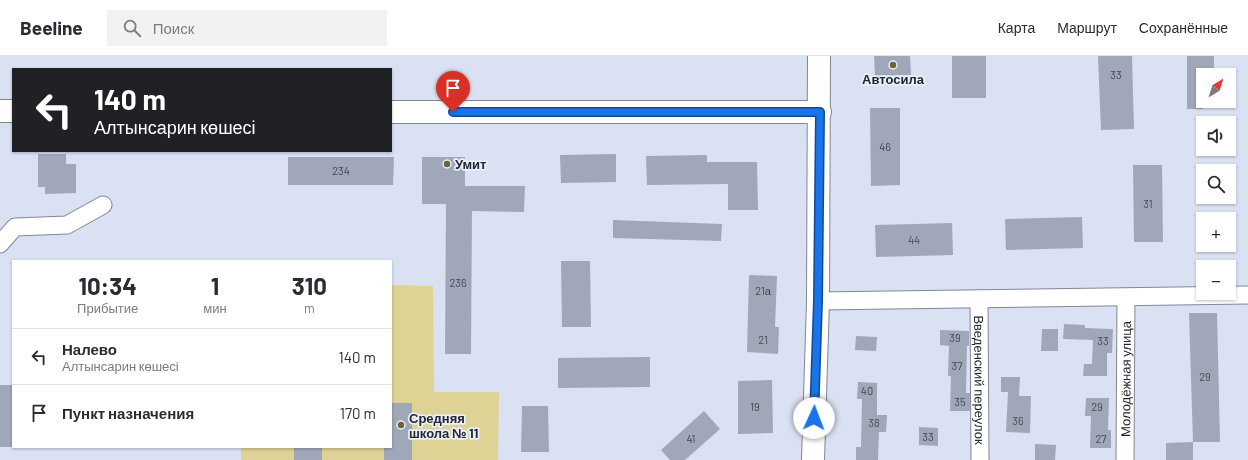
<!DOCTYPE html>
<html lang="ru">
<head>
<meta charset="utf-8">
<style>
	body { margin:0; font-family:Barlow,sans-serif; background:#f2f2f3; color:#2b2b33; height:100vh; display:flex; flex-direction:column; font-size:15px; white-space:nowrap }
	* { box-sizing:border-box; margin:0 }
	p { font-size:13px; color:#7c7c81 }
	.icon { flex:none; width:22px; height:22px; fill:none; stroke:currentColor; stroke-width:2; stroke-linecap:round; stroke-linejoin:round }
	.map { position:relative; flex:1; overflow:hidden }
	.panel { position:absolute; left:12px; top:204px; width:380px; height:188px; display:flex; flex-direction:column; background:#fff; border-radius:0px; box-shadow:0 1px 3px #0004 }
	.panel>* { flex:none }
	.guide { position:absolute; left:12px; top:12px; width:380px; height:84px; border-radius:0px; box-shadow:0 1px 3px #0004; background:#202124; color:#fff; overflow:hidden }
	.needle { width:26px; rotate:38deg }
	.buttons { position:absolute; left:1196px; top:12px; display:grid; gap:8px }
	.buttons a { display:grid; place-items:center; width:40px; height:40px; border-radius:0px; background:#fff; box-shadow:0 1px 3px #0004; font-size:20px }
	.pin { position:absolute; display:grid; place-items:center; width:34px; height:34px; color:#fff; margin:-41px -17px; border-radius:50% 50% 50% 0; rotate:-45deg; box-shadow:0 0 4px #0007 }
	.pin .icon { rotate:45deg }
	.me { position:absolute; width:44px; margin:-22px; rotate:2deg; stroke-linejoin:round; filter:drop-shadow(0 0 3px #0008) }
	.turn { display:flex; align-items:center; gap:14px; height:84px; padding:0 16px; font-size:18px }
	.turn .icon { width:52px; height:52px; stroke-width:2.5 }
	.turn b { display:block; font-size:28px; line-height:34px }
	.eta { display:flex; justify-content:space-evenly; align-items:center; height:68px; text-align:center }
	.eta b { font-size:24px; font-weight:700; line-height:28px }
	ul { padding:0; list-style:none }
	li { display:flex; align-items:center; gap:12px; height:56px; padding:0 16px; border-top:1px solid #e1e1e2 }
	li div { flex:1 }
	li b { display:block; font-size:15px }
	li em { font-style:normal }
	header { display:flex; align-items:center; gap:24px; box-sizing:border-box; height:56px; padding:0 20px; background:#fff; border-bottom:1px solid #e1e1e2 }
	header strong { font-size:19px }
	nav { display:flex; gap:22px; margin-inline-start:auto; font-size:14px }
	.search { width:280px; height:36px; background:#f2f2f3; display:flex; align-items:center; gap:10px; box-sizing:border-box; padding:0 14px; border-radius:0px; color:#7c7c81; font-size:15px }
	.map>svg:first-child { display:block }
</style>
</head>
<body>
<header>
<strong>Beeline</strong>
<div class="search"><svg class="icon" aria-label="search" viewBox="0 0 24 24"><circle cx="10" cy="10" r="6"/><path d="M15 15l6 6"/></svg>Поиск</div>
<nav><a>Карта</a><a>Маршрут</a><a>Сохранённые</a></nav>
</header>
<div class="map">
<svg width="1248" height="404" viewBox="0 0 1248 404">
	<rect width="100%" height="100%" fill="#dae1f3"/>
	<polygon fill="#dfd295" points="391,229 433,230 434,336 499,336 498,404 241,404 241,391 391,391"/>
	<g fill="#a0a7b8">
		<polygon points="874,0 910,0 911,19 875,20"/>
		<rect x="952" y="0" width="34" height="42"/>
		<polygon points="1098,0 1132,0 1134,73 1101,74"/>
		<polygon points="1187,0 1214,0 1214,19 1203,19 1203,53 1187,53"/>
		<polygon points="870,52 900,52 900,129 871,130"/>
		<polygon points="38,98 66,98 66,108 76,108 76,137 45,138 45,131 38,131"/>
		<polygon points="616,98 616,126 561,127 560,99"/>
		<polygon points="707,99 707,106 757,106 758,154 728,154 728,128 647,129 646,100"/>
		<polygon points="288,101 394,101 393,129 288,129"/>
		<polygon points="422,101 465,101 465,130 525,130 524,156 472,155 471,298 445,298 446,148 422,148"/>
		<polygon points="1133,109 1162,109 1163,186 1134,186"/>
		<polygon points="1082,161 1083,192 1006,194 1005,163"/>
		<polygon points="613,164 722,168 721,185 613,182"/>
		<polygon points="952,167 953,199 876,201 875,169"/>
		<polygon points="561,205 590,205 591,271 562,271"/>
		<polygon points="749,219 777,220 775,271 779,271 778,298 747,296"/>
		<polygon points="1189,257 1217,257 1220,386 1193,386"/>
		<polygon points="1064,268 1085,269 1085,272 1113,273 1112,297 1107,297 1107,320 1083,320 1084,308 1092,308 1093,284 1063,283"/>
		<polygon points="1042,273 1058,273 1058,295 1041,295"/>
		<polygon points="940,274 969,275 969,290 967,290 966,337 970,337 970,355 950,355 951,320 948,320 949,290 940,289"/>
		<polygon points="856,280 877,281 876,295 855,294"/>
		<polygon points="650,301 650,331 558,332 558,302"/>
		<polygon points="1001,321 1020,321 1019,340 1031,340 1030,377 1006,376 1008,336 1001,336"/>
		<polygon points="772,324 773,377 738,378 738,325"/>
		<polygon points="858,326 877,327 877,359 887,359 886,376 879,376 878,404 856,404 856,391 861,391 862,343 857,343"/>
		<rect x="0" y="329" width="13" height="62"/>
		<polygon points="1086,342 1109,342 1108,374 1111,374 1111,392 1090,392 1091,360 1085,360"/>
		<polygon points="391,347 412,347 412,404 384,404 384,391 391,391"/>
		<polygon points="522,350 548,350 549,396 521,396"/>
		<polygon points="704,355 720,373 685,404 670,404 661,394"/>
		<polygon points="919,371 938,372 938,390 919,389"/>
		<polygon points="1193,386 1193,404 1166,404 1166,387"/>
		<polygon points="1035,388 1056,389 1055,404 1035,404"/>
		<rect x="294" y="391" width="28" height="13"/>
	</g>
	<g fill="none" stroke-linecap="round" stroke-linejoin="round">
		<g stroke="#818798" stroke-width="19">
			<g id="minor">
				<polyline points="0,188 15,171 67,169 103,149"/>
				<path id="s1" d="M979 243 980 404"/>
				<polyline points="818,245 1248,239"/>
				<path id="s2" d="M1125 404 1126 242"/>
			</g>
		</g>
		<g stroke="#818798" stroke-width="24">
			<g id="tertiary">
				<polyline points="0,55 13,55"/>
				<polyline points="391,56 820,56"/>
				<polyline points="813,404 818,245 819,0"/>
			</g>
		</g>
		<use href="#minor" stroke="#fff" stroke-width="17"/>
		<use href="#tertiary" stroke="#fff" stroke-width="22"/>
	</g>
	<g fill="none" stroke-linecap="round" stroke-linejoin="round">
		<g stroke="#114b97" stroke-width="10">
			<polyline id="route" points="453,56 820,56 818,245 814,362"/>
		</g>
		<use href="#route" stroke="#1a73e8" stroke-width="7"/>
	</g>
	<g fill="#706531" stroke="#e9effd" stroke-width="1.5">
		<circle cx="893" cy="9" r="4"/>
		<circle cx="447" cy="108" r="4"/>
		<circle cx="401" cy="369" r="4"/>
	</g>
	<g text-anchor="middle" stroke-width="3.5" stroke-linejoin="round" paint-order="stroke">
		<g font-size="11" fill="#444750">
			<text x="1116" y="23">33</text>
			<text x="885" y="95">46</text>
			<text x="341" y="119">234</text>
			<text x="1148" y="152">31</text>
			<text x="914" y="188">44</text>
			<text x="458" y="231">236</text>
			<text x="763" y="239">21а</text>
			<text x="955" y="286">39</text>
			<text x="763" y="288">21</text>
			<text x="1103" y="289">33</text>
			<text x="957" y="314">37</text>
			<text x="1205" y="325">29</text>
			<text x="867" y="339">40</text>
			<text x="960" y="350">35</text>
			<text x="755" y="355">19</text>
			<text x="1097" y="355">29</text>
			<text x="1018" y="369">36</text>
			<text x="874" y="371">38</text>
			<text x="928" y="385">33</text>
			<text x="691" y="387">41</text>
			<text x="1101" y="387">27</text>
		</g>
		<g font-size="13" font-weight="bold" fill="#25272e" stroke="#e9effd" text-anchor="start">
			<text x="893" y="28" text-anchor="middle">Автосила</text>
			<text x="455" y="113">Умит</text>
			<text x="409" y="367">Средняя<tspan x="409" dy="15">школа № 11</tspan></text>
		</g>
		<g font-size="13" fill="#25272e" stroke="#e9effd">
			<text dy="5" stroke="none"><textPath href="#s2" startOffset="81">Молодёжная улица</textPath></text>
			<text dy="5" stroke="none"><textPath href="#s1" startOffset="81">Введенский переулок</textPath></text>
		</g>
	</g>
</svg>
<div class="buttons">
<a><svg class="needle" viewBox="-14 -14 28 28"><path d="M0-13l5 13h-10z" fill="#e53935"/><path d="M0 13l5-13h-10z" fill="#7c7c81"/></svg></a>
<a><svg class="icon" aria-label="sound" viewBox="0 0 24 24"><path d="M4 9h4l5-4v14l-5-4H4zM17 9q2 3 0 6"/></svg></a>
<a><svg class="icon" aria-label="search" viewBox="0 0 24 24"><circle cx="10" cy="10" r="6"/><path d="M15 15l6 6"/></svg></a>
<a>+</a>
<a>−</a>
</div>
<div class="pin" style="left:453px;top:56px;background:#d93025"><svg class="icon" aria-label="arrive" viewBox="0 0 24 24"><path d="M6 21V4h12l-3 4 3 4H6"/></svg></div>
<svg class="me" style="left:814px;top:362px" viewBox="-20 -20 40 40"><circle r="19" fill="#fff"/><path d="M0-13L10 11 0 6-10 11z" fill="#1a73e8"/></svg>
<div class="guide">
<div class="turn"><svg class="icon" aria-label="left" viewBox="0 0 24 24"><path d="M17 20v-9H6M10 6l-5 5 5 5"/></svg><div><b>140 m</b>Алтынсарин көшесі</div></div>
</div>
<section class="panel">
<div class="eta">
<div><b>10:34</b><p>Прибытие</p></div>
<div><b>1</b><p>мин</p></div>
<div><b>310</b><p>m</p></div>
</div>
<ul>
<li><svg class="icon" aria-label="left" viewBox="0 0 24 24"><path d="M17 20v-9H6M10 6l-5 5 5 5"/></svg><div><b>Налево</b><p>Алтынсарин көшесі</p></div><em>140 m</em></li>
<li><svg class="icon" aria-label="arrive" viewBox="0 0 24 24"><path d="M6 21V4h12l-3 4 3 4H6"/></svg><div><b>Пункт назначения</b></div><em>170 m</em></li>
</ul>
</section>
</div>
</body>
</html>
